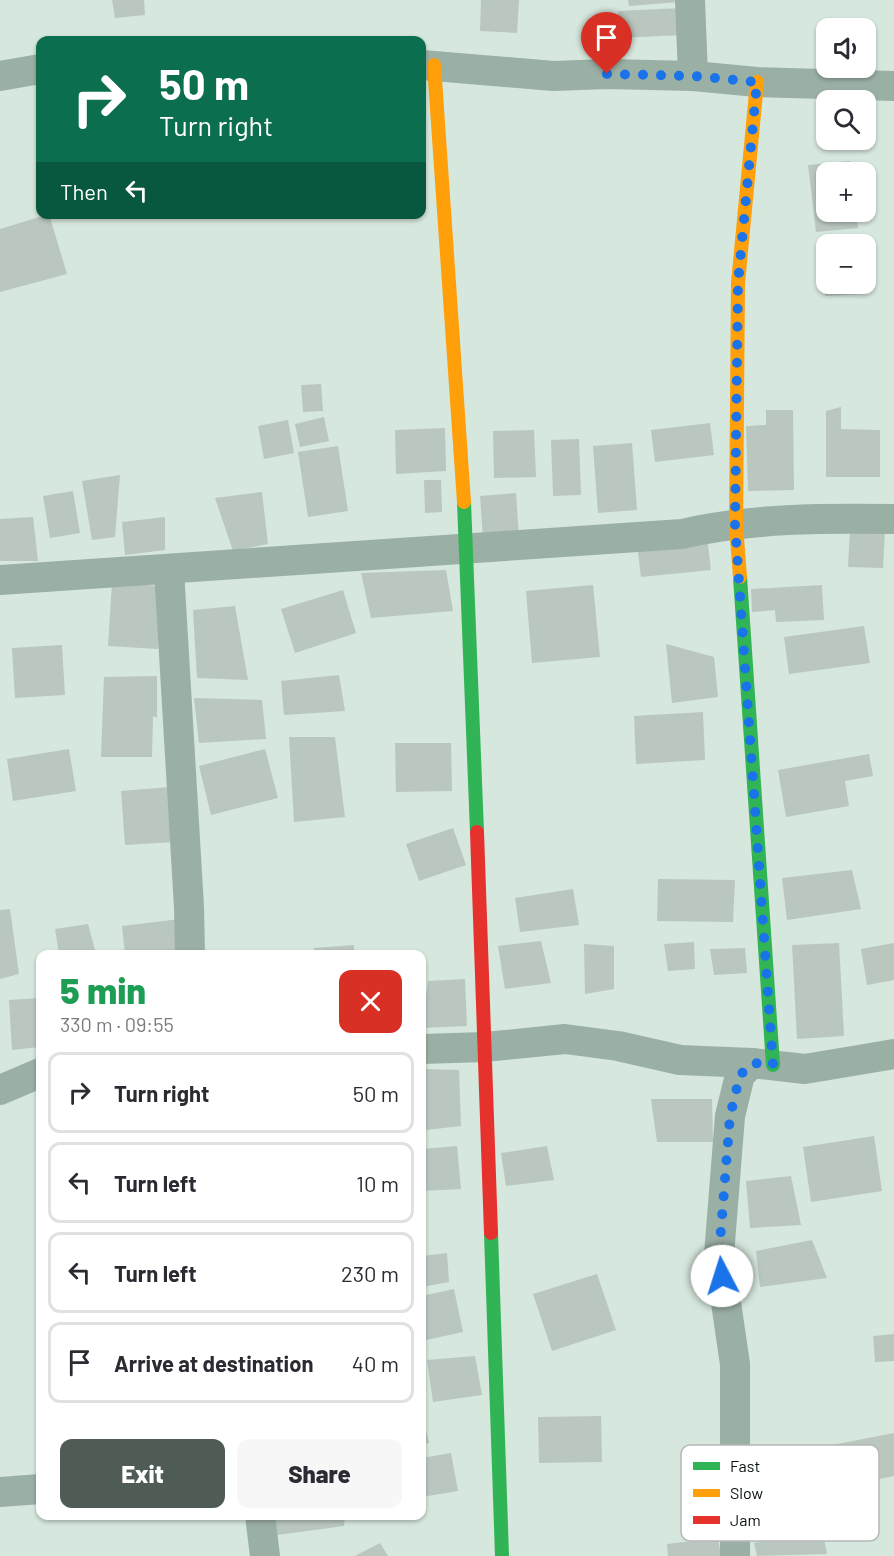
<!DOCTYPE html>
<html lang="en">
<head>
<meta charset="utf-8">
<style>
	body { margin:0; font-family:Barlow,sans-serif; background:#f7f7f7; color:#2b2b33; height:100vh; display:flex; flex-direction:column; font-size:22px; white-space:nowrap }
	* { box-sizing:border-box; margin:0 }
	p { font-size:20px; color:#7c7c81 }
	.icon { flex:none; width:33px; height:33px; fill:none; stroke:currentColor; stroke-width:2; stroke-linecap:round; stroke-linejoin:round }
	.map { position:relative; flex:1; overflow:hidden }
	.details { position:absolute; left:36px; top:950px; width:390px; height:570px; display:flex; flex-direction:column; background:#fff; border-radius:12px; box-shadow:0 2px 4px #0004 }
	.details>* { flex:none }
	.guide { position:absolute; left:36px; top:36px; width:390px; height:183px; border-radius:12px; box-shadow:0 2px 4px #0004; background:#0b6e4f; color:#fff; overflow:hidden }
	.buttons { position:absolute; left:816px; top:18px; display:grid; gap:12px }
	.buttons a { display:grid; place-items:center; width:60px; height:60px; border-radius:12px; background:#fff; box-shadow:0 2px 4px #0004; font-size:30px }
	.pin { position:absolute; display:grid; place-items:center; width:51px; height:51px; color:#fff; margin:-62px -26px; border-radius:50% 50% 50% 0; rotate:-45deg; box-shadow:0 0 6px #0007 }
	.pin .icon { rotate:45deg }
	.me { position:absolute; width:66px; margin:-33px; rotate:355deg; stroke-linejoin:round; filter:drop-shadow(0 0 4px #0008) }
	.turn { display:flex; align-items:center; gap:21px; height:126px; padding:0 24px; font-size:27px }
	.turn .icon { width:78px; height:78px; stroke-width:2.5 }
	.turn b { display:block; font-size:42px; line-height:51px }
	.then { display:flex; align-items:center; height:57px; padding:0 24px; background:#0003; gap:12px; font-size:22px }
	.round { display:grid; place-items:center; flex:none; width:63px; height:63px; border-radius:12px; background:#f7f7f7 }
	.overview { display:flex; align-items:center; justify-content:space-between; height:102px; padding:0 24px }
	h1 { font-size:36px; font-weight:800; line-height:45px; color:#1e9e55 }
	.button { display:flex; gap:12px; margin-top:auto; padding:12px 24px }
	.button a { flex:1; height:69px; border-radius:12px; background:#4f5c55; color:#fff; font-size:24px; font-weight:800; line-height:69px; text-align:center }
	.button a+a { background:#f7f7f7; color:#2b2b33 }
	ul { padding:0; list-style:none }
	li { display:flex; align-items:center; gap:18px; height:81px; margin:0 12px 9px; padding:0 12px; border:3px solid #e1e1e2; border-radius:12px }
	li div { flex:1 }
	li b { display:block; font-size:22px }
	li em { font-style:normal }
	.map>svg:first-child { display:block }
</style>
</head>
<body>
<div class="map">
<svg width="894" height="1556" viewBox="0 0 894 1556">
	<rect width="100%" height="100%" fill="#d6e7dd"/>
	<g fill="#bac7bf">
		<polygon points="112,0 144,0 145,15 115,18"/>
		<polygon points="481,0 519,0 517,33 480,31"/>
		<polygon points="628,0 679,0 679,2 629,6"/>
		<polygon points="682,8 683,35 619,38 618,11"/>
		<polygon points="850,161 852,172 826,172 826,212 856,212 858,228 816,232 808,165"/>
		<polygon points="49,214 67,274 0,292 0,229"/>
		<polygon points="824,281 867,284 868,294 825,296"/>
		<polygon points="321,384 323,411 303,412 301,385"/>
		<polygon points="841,407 841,429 880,430 880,477 826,477 826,411"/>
		<polygon points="766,410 793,410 794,490 748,491 746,426 766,425"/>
		<polygon points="324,417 329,441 300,447 295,424"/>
		<polygon points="288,420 294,453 264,459 258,426"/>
		<polygon points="710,423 714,455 655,462 651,430"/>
		<polygon points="445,428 446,471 396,474 395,430"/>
		<polygon points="534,430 536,477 494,478 493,431"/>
		<polygon points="579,439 581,495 553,496 551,440"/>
		<polygon points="632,443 637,510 598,513 593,446"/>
		<polygon points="338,446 348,511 308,517 298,452"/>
		<polygon points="120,475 115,537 92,540 82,481"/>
		<polygon points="424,480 441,480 442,512 425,513"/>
		<polygon points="73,491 80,533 50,538 43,496"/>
		<polygon points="262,492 268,544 233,551 215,498"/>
		<polygon points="516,493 519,537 483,539 480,496"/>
		<polygon points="33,517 38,561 0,561 0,519"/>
		<polygon points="165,517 165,550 125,555 122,522"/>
		<polygon points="706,528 711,570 641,577 636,536"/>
		<polygon points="850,528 885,530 883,568 848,567"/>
		<polygon points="446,570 453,611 371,618 361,573"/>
		<polygon points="112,583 162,586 158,649 108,646"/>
		<polygon points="593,585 600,657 532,663 526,591"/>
		<polygon points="822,585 824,620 776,622 775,610 752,612 751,589"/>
		<polygon points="343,590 356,633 295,653 281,609"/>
		<polygon points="235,606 248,680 197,678 193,610"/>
		<polygon points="864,626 870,663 789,674 784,637"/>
		<polygon points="666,644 714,657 718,697 672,703"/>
		<polygon points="62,645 65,695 15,698 12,648"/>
		<polygon points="339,675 345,711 284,715 281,681"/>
		<polygon points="157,676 157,718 153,716 152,757 101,757 104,677"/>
		<polygon points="194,698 262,700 266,739 199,743"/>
		<polygon points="703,712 705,760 636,764 634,716"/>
		<polygon points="289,737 335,737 345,817 294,822"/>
		<polygon points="395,743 451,743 452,791 396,792"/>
		<polygon points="69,749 76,791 13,801 7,759"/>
		<polygon points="265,749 278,798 211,815 199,766"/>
		<polygon points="869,754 873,776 845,781 849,806 786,817 778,770"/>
		<polygon points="170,787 175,842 125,845 121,791"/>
		<polygon points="453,828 466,865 419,881 406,844"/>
		<polygon points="852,870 861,909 787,920 782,878"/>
		<polygon points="658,879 735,880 733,922 657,921"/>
		<polygon points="573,889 579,925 520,932 515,898"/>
		<polygon points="10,909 19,974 0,979 0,910"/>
		<polygon points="180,919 185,954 125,954 122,926"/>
		<polygon points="88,924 96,954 59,954 55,929"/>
		<polygon points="541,941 551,983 505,989 498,946"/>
		<polygon points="694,942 695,969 668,971 664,944"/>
		<polygon points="839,943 844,1036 797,1039 792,945"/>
		<polygon points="894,943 894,980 867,985 861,949"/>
		<polygon points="584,944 614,946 614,989 585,994"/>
		<polygon points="354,945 354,954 314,954 314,948"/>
		<polygon points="745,948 747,973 714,975 710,949"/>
		<polygon points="465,979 467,1026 422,1028 428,981"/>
		<polygon points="40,998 40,1047 12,1050 9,1000"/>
		<polygon points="422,1069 459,1070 461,1126 426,1130 422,1106"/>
		<polygon points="651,1099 712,1099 713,1142 657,1142"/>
		<polygon points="874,1136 882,1191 811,1202 803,1147"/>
		<polygon points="457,1146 461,1189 422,1191 422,1149"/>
		<polygon points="547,1146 554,1180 506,1186 501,1153"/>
		<polygon points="791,1176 801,1225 750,1228 746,1181"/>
		<polygon points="812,1240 827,1278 760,1287 756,1251"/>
		<polygon points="447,1253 449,1282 422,1287 422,1256"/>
		<polygon points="597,1274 616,1330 552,1351 533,1294"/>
		<polygon points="454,1289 463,1332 422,1341 422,1296"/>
		<polygon points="894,1334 894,1361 875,1362 873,1336"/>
		<polygon points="475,1356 482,1395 433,1402 427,1360"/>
		<polygon points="422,1412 429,1443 422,1444"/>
		<polygon points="601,1416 602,1462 539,1463 538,1417"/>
		<polygon points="894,1433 894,1476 840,1487 832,1445"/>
		<polygon points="451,1453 458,1491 422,1497 422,1458"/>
		<polygon points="267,1515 345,1515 344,1526 270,1536"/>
		<polygon points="822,1529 827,1554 757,1556 754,1543"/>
		<polygon points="718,1538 721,1556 668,1556 667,1544"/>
		<polygon points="380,1543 388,1556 355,1556"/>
	</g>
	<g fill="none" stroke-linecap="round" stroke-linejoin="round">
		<g stroke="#9bb0a5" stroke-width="30">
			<polyline points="690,0 693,76"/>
			<polyline points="422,65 554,76 607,74 693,76 757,82 894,86"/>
			<polyline points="0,76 40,69"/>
			<polyline points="169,570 189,907 190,954"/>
			<path d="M0 580 682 534C751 518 824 518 894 519"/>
			<polyline points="422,1049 485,1047 565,1039 618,1046 680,1060 752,1063 805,1069 894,1054"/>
			<polyline points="0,1090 40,1073"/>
			<polyline points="0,1492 40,1489"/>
			<polyline points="260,1515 265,1556"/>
			<polyline points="735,1556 735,1364 719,1255 730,1116 740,1075 752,1063"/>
		</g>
		<g stroke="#30b455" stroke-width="14">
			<polyline points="464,502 477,832"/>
			<polyline points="740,577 773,1065"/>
			<polyline points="491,1233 502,1556"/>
		</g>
		<g stroke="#ff9f0a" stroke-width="14">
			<polyline points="434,65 464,502"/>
			<polyline points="740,577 736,525 738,283 757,82"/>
		</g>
		<polyline stroke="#e5322d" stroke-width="14" points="477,832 491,1233"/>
	</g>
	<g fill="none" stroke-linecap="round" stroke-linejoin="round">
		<polyline stroke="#1a73e8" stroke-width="10" stroke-dasharray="0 18" points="607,74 693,76 757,82 738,283 735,525 773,1065 753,1063 740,1075 730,1116 719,1255 722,1276"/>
	</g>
	<rect x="681" y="1445" width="198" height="96" rx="9" fill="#fff" stroke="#b5b8b6" stroke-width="1.5"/>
	<rect x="693" y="1462" width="27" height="8" fill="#30b455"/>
	<rect x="693" y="1489" width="27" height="8" fill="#ff9f0a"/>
	<rect x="693" y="1516" width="27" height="8" fill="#e5322d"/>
	<g font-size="16" fill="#07110c">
		<text x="730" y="1472">Fast</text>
		<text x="730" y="1499">Slow</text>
		<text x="730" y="1526">Jam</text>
	</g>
</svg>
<div class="buttons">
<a><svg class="icon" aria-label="sound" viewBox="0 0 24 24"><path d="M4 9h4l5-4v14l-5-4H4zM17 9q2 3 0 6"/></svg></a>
<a><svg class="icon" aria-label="search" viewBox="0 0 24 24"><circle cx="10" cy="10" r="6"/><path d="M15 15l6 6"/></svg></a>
<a>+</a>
<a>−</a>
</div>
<div class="pin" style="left:607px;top:74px;background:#d93025"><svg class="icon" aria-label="arrive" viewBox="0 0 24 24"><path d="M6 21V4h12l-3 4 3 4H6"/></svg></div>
<svg class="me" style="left:722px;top:1276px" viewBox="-20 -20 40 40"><circle r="19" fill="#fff"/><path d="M0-13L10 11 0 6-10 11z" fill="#1a73e8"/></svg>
<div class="guide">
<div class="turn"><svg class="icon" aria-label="right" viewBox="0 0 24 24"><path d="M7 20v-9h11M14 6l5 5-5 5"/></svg><div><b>50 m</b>Turn right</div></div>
<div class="then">Then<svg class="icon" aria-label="left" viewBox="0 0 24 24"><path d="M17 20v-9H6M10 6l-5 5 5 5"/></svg></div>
</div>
<section class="details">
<div class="overview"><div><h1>5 min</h1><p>330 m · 09:55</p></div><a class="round" style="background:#d93025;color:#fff"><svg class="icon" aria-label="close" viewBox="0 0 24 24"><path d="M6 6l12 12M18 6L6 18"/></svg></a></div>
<ul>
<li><svg class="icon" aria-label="right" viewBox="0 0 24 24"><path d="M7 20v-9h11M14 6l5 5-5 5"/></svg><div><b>Turn right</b></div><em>50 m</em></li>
<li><svg class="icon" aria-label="left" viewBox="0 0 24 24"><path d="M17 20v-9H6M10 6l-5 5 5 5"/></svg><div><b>Turn left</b></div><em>10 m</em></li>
<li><svg class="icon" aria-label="left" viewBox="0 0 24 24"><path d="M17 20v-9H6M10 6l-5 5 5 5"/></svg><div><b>Turn left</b></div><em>230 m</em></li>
<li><svg class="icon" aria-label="arrive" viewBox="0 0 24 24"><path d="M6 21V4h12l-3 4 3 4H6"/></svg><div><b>Arrive at destination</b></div><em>40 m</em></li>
</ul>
<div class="button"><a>Exit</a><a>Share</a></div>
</section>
</div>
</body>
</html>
